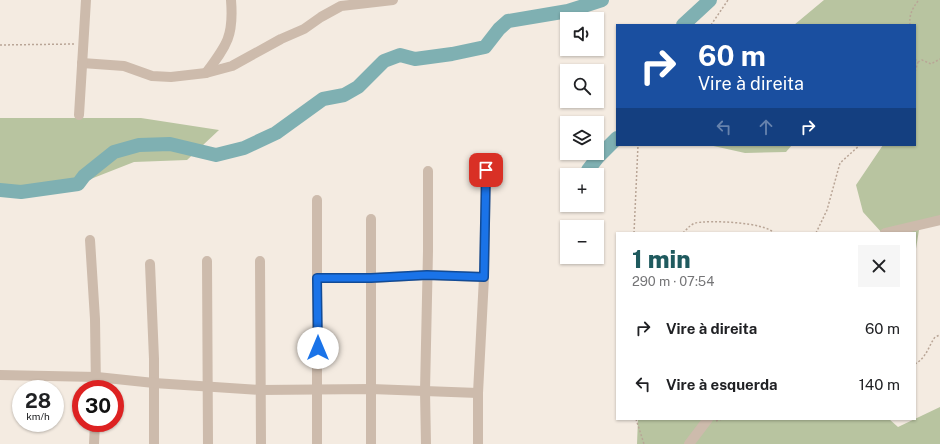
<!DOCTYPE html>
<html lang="pt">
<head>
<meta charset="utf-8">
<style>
	body { margin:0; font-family:"Public Sans",sans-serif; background:#f6f6f6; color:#202124; height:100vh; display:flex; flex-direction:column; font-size:15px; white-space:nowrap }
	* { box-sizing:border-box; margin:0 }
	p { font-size:13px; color:#757577 }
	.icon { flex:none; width:22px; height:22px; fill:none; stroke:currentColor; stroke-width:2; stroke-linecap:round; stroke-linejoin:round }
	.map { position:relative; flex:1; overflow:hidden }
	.panel { position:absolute; left:616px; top:232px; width:300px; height:188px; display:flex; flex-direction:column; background:#fff; border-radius:0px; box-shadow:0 1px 3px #0004 }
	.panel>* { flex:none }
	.guide { position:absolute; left:616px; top:24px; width:300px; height:122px; border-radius:0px; box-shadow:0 1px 3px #0004; background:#1a4fa0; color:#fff; overflow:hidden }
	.controls { position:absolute; left:560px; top:12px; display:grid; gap:8px }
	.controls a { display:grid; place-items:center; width:44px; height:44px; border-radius:0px; background:#fff; box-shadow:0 1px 3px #0004; font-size:20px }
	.speed { position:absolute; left:12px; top:380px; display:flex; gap:8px; font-size:20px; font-weight:700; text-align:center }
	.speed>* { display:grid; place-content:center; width:52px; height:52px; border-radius:50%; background:#fff; box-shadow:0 1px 3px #0004; line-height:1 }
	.speed small { font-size:10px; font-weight:400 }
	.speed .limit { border:6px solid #d22; background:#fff; color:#111 }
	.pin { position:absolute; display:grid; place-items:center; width:34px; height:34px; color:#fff; margin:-17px; border-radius:8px; box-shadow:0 2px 6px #0006 }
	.me { position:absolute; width:44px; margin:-22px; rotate:0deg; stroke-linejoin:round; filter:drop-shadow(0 0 3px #0008) }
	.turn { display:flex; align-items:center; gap:14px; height:84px; padding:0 16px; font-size:18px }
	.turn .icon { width:52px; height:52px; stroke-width:2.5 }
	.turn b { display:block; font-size:28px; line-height:34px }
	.lanes { display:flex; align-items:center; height:38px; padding:0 16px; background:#0003; justify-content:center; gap:20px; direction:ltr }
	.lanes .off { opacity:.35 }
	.round { display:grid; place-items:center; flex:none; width:42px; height:42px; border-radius:0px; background:#f6f6f6 }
	.summary { display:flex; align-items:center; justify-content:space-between; height:68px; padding:0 16px }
	h1 { font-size:24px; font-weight:800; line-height:30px; color:#1f5a5e }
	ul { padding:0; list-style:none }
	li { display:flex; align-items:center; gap:12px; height:56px; padding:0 16px }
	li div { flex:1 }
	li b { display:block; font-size:15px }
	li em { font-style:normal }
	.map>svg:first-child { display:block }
</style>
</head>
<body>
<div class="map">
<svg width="940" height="444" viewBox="0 0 940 444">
	<rect width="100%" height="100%" fill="#f4ebe1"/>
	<g fill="#b8c4a0">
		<polygon points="824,0 940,0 940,216 919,230 915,255 915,233 882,233 863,212 856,185 883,145 915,145 915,25 794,25"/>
		<polygon points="0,118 141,118 219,130 187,160 134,162 78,184 21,192 0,190"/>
		<polygon points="709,145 792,145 786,152 745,153"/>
		<polygon points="940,407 940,444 637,444 638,419 889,419 898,427"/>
	</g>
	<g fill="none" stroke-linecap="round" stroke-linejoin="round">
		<g stroke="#7fb0b2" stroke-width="14">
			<polyline points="683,25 710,0"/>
			<polyline points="588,170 598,157 617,138"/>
			<polyline points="0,190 21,192 78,184 84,176 114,152 139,145 170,144 216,155 244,148 276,133 323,99 344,95 358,87 384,61 400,55 415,59 452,54 485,47 499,29 508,21 568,11 602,0"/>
		</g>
		<g stroke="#b9a596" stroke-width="1.5" stroke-dasharray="2 2" stroke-linecap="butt">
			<polyline points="711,25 728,0"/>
			<path d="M910 25C909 15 912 9 918 1"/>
			<polyline points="0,45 74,44"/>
			<polyline points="915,59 918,62 915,72"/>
			<polyline points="918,62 922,60 931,64 940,59"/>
			<polyline points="634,233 638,145"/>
			<path d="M683 233C687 229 690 225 695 223 709 220 765 222 774 233"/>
			<polyline points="816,233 827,210 840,163 860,145"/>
			<path d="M915 364C927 357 928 347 935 337L940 335"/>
			<polyline points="636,419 644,444"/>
			<polyline points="716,421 722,419"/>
		</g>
		<g stroke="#cdbbac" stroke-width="10">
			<polyline points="82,63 124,66 152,76 171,77 206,73 232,66 281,39 304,29 321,17 341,6 393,0"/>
			<path d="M206 73C227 45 234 36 231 0"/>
			<polyline points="79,115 86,0"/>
			<polyline points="371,219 371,444"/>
			<polyline points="885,233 940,220"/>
			<polyline points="90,240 95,319 96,389"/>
			<polyline points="207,261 208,444"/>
			<polyline points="260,261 261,444"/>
			<polyline points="150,264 154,359 154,444"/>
			<polyline points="317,278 371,278 427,275 484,277"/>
			<polyline points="0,375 97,377 154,383 260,390 371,389 478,393"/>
			<polyline points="94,444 95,423"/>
			<polyline points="317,444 317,200"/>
			<polyline points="426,444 425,391 428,251 428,171"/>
			<polyline points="478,444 478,393 484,277 486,170"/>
			<polyline points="689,444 708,419"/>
		</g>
	</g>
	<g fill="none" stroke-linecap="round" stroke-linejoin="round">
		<g stroke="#114b97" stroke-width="10">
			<polyline id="route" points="318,348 317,278 371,278 427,275 484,277 486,170"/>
		</g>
		<use href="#route" stroke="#1a73e8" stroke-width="7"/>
	</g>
</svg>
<div class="controls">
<a><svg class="icon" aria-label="sound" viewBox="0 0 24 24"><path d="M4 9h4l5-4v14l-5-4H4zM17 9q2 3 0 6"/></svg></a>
<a><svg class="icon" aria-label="search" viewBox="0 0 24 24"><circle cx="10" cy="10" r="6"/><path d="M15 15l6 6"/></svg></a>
<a><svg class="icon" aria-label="layers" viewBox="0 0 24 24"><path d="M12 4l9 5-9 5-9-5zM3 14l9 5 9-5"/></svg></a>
<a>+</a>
<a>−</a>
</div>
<div class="speed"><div>28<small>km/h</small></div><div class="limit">30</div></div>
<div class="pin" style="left:486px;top:170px;background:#d93025"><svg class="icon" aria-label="arrive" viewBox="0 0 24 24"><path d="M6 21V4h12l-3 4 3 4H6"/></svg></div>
<svg class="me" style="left:318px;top:348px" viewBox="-20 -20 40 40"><circle r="19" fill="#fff"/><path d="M0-13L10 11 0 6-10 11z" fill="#1a73e8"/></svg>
<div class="guide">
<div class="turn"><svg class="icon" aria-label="right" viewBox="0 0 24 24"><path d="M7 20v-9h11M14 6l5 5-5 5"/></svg><div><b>60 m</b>Vire à direita</div></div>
<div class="lanes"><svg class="icon off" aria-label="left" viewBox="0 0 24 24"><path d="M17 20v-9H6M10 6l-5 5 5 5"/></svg><svg class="icon off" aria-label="ahead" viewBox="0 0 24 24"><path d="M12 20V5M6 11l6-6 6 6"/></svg><svg class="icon" aria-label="right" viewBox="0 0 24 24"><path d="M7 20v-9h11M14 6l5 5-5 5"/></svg></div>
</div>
<section class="panel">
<div class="summary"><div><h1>1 min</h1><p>290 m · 07:54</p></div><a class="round"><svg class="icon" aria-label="close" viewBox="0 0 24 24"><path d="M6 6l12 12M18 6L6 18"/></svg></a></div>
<ul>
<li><svg class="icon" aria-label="right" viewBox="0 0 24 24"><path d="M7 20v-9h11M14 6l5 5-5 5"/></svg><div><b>Vire à direita</b></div><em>60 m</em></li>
<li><svg class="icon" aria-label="left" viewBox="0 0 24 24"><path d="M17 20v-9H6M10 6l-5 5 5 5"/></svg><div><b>Vire à esquerda</b></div><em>140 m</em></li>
</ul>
</section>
</div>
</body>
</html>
